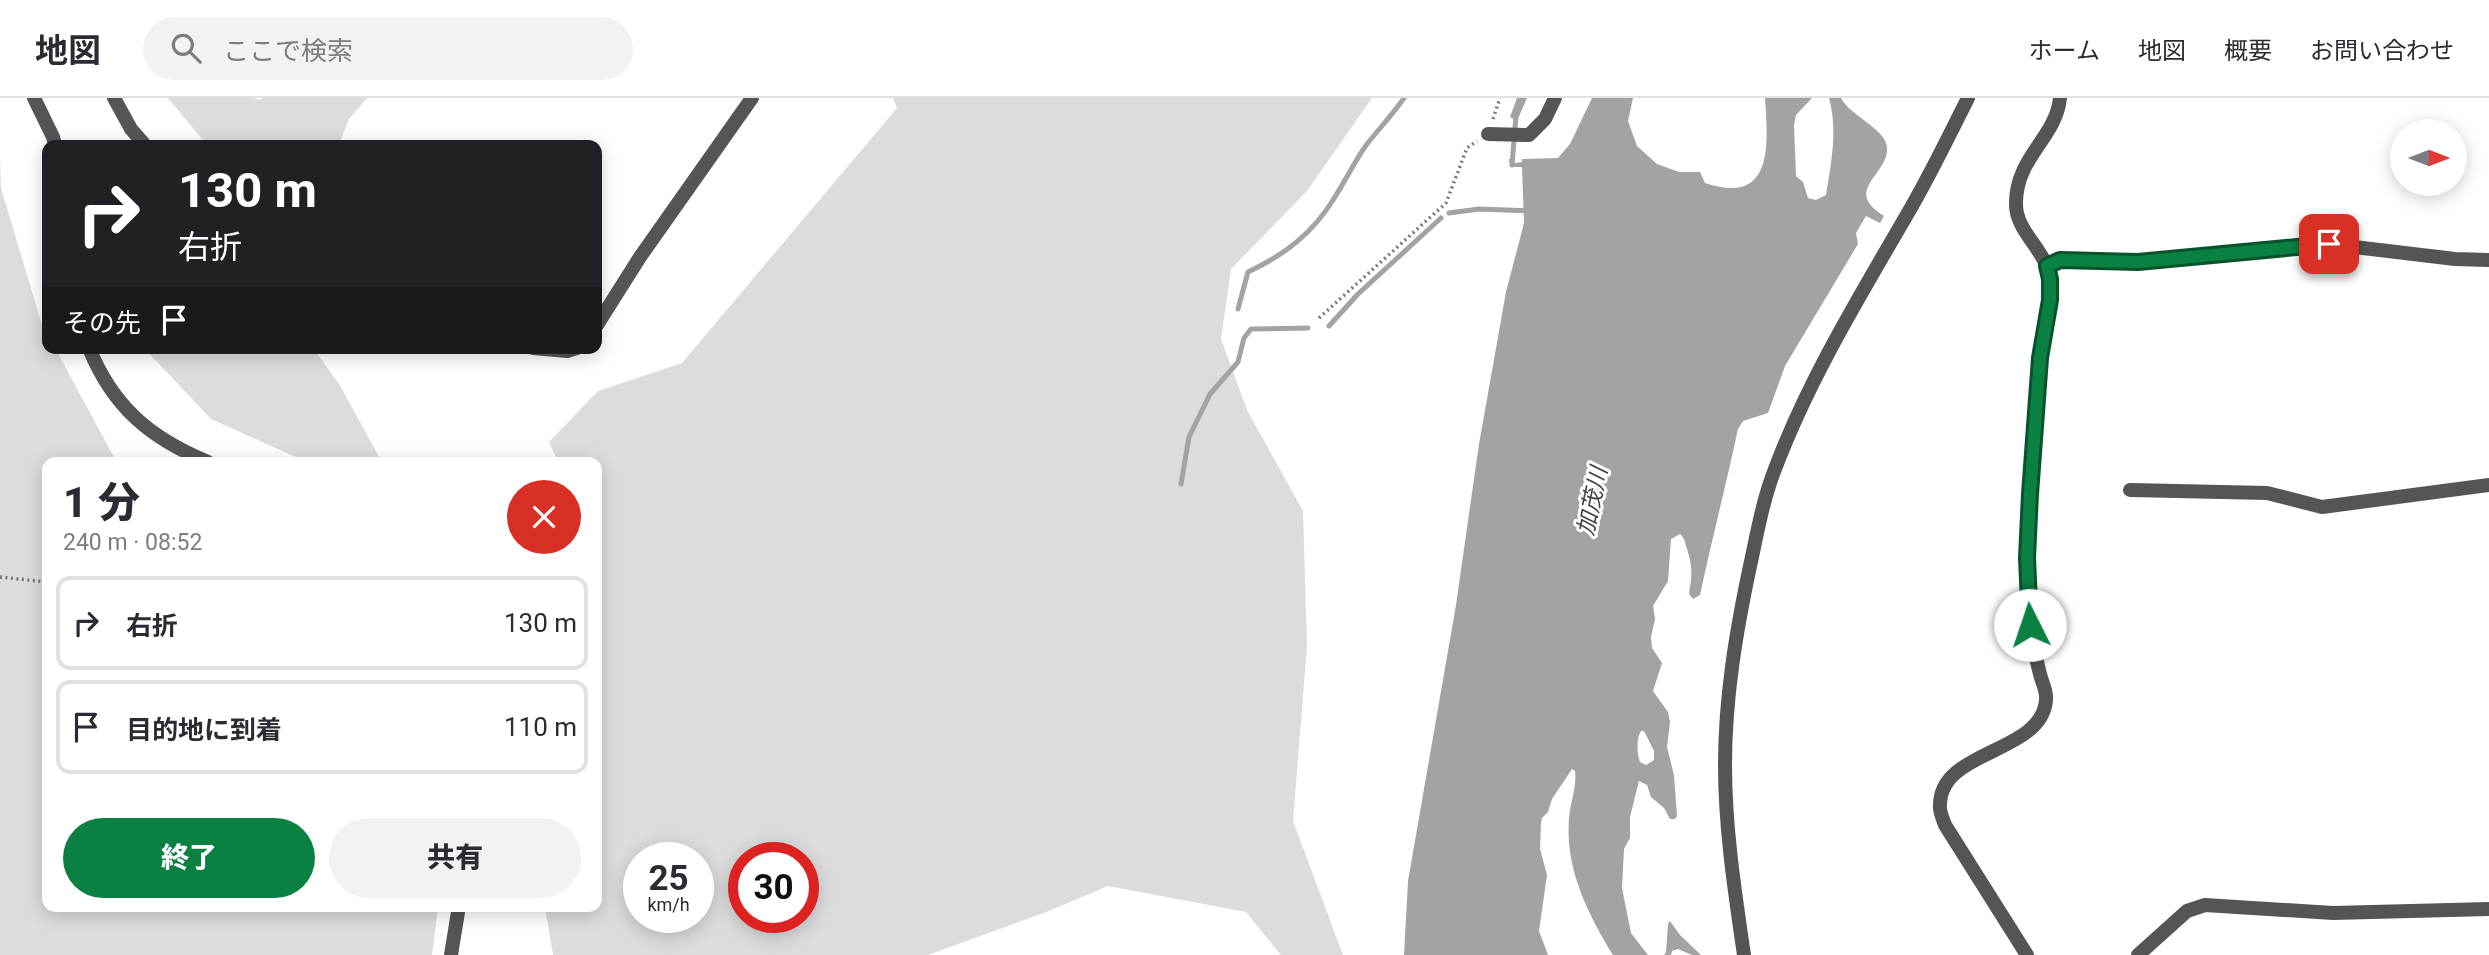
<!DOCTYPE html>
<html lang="ja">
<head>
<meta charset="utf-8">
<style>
	body { margin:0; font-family:Roboto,"Noto Sans JP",sans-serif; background:#f2f2f3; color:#2b2b33; height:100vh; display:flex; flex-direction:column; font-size:26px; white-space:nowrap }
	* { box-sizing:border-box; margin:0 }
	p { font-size:23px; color:#7c7c81 }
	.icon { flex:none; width:38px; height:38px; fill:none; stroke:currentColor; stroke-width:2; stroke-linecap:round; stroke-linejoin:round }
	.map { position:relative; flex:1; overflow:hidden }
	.side { position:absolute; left:42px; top:359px; width:560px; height:455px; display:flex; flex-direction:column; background:#fff; border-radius:14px; box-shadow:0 4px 18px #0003 }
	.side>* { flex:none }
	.hud { position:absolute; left:42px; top:42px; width:560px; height:214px; border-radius:14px; box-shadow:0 4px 18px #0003; background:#202124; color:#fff; overflow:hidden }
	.needle { width:46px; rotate:90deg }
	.fabs { position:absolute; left:2390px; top:21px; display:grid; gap:14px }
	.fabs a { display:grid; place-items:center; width:77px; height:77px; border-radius:50%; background:#fff; box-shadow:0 4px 18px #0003; font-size:35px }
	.speed { position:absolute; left:623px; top:744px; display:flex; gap:14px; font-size:35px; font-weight:700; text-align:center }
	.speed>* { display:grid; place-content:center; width:91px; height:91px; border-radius:50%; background:#fff; box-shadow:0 4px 18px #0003; line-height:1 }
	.speed small { font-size:18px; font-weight:400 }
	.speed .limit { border:10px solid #d22; background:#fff; color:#111 }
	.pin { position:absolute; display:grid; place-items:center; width:60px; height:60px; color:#fff; margin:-30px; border-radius:14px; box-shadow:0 4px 10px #0006 }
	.me { position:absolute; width:77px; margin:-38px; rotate:356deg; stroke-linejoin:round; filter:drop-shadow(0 0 5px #0008) }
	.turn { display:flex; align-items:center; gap:24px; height:147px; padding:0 21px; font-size:32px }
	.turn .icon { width:91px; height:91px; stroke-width:2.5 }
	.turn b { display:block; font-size:49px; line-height:60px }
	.then { display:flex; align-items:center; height:66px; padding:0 21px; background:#0003; gap:14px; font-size:26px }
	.round { display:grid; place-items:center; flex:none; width:74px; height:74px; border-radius:37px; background:#f2f2f3 }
	.head { display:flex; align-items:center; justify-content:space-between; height:119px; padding:0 21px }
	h1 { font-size:42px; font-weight:800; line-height:52px }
	.button { display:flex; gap:14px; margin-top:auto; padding:14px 21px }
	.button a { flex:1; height:80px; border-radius:42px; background:#0b8043; color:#fff; font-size:28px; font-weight:800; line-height:80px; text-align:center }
	.button a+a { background:#f2f2f3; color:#2b2b33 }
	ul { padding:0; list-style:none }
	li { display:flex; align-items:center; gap:21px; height:94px; margin:0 14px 10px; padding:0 7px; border:4px solid #e1e1e2; border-radius:14px }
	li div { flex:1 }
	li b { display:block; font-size:26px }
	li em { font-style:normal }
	header { display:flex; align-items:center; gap:42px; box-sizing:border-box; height:98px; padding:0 35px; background:#fff; border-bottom:2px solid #e1e1e2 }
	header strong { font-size:33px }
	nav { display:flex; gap:38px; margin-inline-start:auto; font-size:24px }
	.search { width:490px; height:63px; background:#f2f2f3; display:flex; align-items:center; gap:18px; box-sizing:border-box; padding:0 24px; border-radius:38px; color:#7c7c81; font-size:26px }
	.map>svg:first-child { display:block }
</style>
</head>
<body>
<header>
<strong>地図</strong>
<div class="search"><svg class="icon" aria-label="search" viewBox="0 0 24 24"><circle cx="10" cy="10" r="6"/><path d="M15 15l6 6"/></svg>ここで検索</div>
<nav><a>ホーム</a><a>地図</a><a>概要</a><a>お問い合わせ</a></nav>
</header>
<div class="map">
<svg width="2489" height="857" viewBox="0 0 2489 857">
	<rect width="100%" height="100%" fill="#fff"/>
	<g fill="#dcdcdc" fill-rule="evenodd">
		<polygon points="168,0 254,0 260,2 263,0 367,0 349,21 339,47 207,47"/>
		<path d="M893 0H1372L1307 93 1231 171 1221 241 1247 312 1303 413 1307 548 1293 723 1343 857H1281L1246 814 1108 788 1049 813 928 857H553L545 809 597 808V364H558L549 344 598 293 682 265 897 10ZM639 760H698V819H639ZM744 760H803V819H744Z"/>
		<polygon points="0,59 1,90 42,227 47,237 47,250 55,250 115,361 123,364 47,364 47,808 438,809 432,857 0,857"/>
		<polygon points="144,250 313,250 339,286 382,364 307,364 211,321"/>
	</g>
	<g fill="#a3a3a3" fill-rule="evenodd">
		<polygon points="1517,0 1527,0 1517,23 1510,19"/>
		<path d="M1592 0H1633L1628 23 1637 48 1657 66 1679 74H1700L1705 85C1774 108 1768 47 1765 0H1812L1796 17 1794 27 1796 78 1803 84 1808 100 1816 102 1826 97C1831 65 1838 32 1829 0H1841C1851 19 1889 32 1887 52 1886 78 1843 93 1884 118L1880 125 1866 118 1856 135 1858 146 1785 268 1768 315 1743 323 1738 331C1726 387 1712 441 1700 497L1693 501 1689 496C1692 477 1693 470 1687 451 1685 444 1685 441 1680 436L1671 441 1668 483 1653 508 1655 521 1651 539 1652 550 1662 565 1653 593 1668 614 1670 624 1667 649 1674 677 1677 718 1675 721H1670L1664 710 1651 699 1647 687 1639 683 1630 719V740L1624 751 1622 790 1631 835 1648 857H1613C1588 816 1565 771 1569 721 1570 705 1577 689 1575 673L1572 671 1552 701 1548 714 1542 720 1541 725 1540 751 1547 777 1539 833 1548 857H1404L1408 783 1456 507 1479 346 1506 194 1524 125 1522 69H1510L1509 61H1513L1514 65 1522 64V61L1558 60 1570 46ZM1641 633H1644L1654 653V662L1646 667 1640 664C1637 656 1636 640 1641 633Z"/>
		<polygon points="1670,823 1680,837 1701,857 1692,857 1678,851 1672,853 1671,857 1664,857 1666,854 1668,826"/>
	</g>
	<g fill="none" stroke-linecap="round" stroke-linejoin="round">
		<g stroke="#a3a3a3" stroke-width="5">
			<polyline points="1512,67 1516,18"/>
			<polyline points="1449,115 1479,111 1530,113"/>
			<path d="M1238 211 1248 174C1284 157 1312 136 1333 102 1345 84 1354 64 1367 46 1379 31 1392 17 1404 0"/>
			<polyline points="1329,228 1358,196 1441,120"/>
			<polyline points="1181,386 1189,339 1210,296 1238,264 1244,240 1251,231 1308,230"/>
		</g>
		<g stroke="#777" stroke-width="3.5" stroke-dasharray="2 3.5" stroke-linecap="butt">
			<polyline points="1493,21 1500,0"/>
			<polyline points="1319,220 1446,105 1467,50 1477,43"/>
			<polyline points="0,479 47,484"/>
		</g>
		<g stroke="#555" stroke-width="14">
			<polyline points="34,0 53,39 55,47"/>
			<polyline points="114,0 131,31 145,47"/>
			<polyline points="1488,36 1529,37 1545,21 1555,0"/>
			<polyline points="2047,168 2060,162 2138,164 2329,146 2455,161 2489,162"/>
			<polyline points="597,227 640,159 752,0"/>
			<path d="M89 250C113 309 150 340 208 364"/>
			<polyline points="533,250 567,253 577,250"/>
			<polyline points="2130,392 2267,395 2322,409 2489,387"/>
			<polyline points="451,857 459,808"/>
			<path d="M1744 857C1735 795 1725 731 1725 667 1725 600 1736 534 1750 468 1757 436 1763 401 1775 371 1810 278 1863 193 1912 108 1932 73 1950 36 1968 0"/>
			<path d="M2027 857 1945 727C1943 721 1939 713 1940 707 1940 651 2042 656 2046 602 2047 592 2042 585 2040 576 2036 561 2033 545 2030 529 2026 507 2027 483 2027 461 2029 396 2033 330 2039 265 2042 237 2053 209 2050 181 2047 152 2015 134 2016 105 2016 59 2056 40 2060 0"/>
			<polyline points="2138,857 2187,813 2205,807 2333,815 2489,811"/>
		</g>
	</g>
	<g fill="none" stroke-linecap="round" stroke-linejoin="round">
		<g stroke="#07532c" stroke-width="18">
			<polyline id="route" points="2030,527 2027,460 2030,396 2040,260 2050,202 2050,181 2047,168 2060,162 2138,164 2329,146"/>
		</g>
		<use href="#route" stroke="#0b8043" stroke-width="12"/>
	</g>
	<g text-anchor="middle" stroke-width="6" stroke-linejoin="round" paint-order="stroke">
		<g font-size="23" font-style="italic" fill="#444" stroke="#fff">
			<text transform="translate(1592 403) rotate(-78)" y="8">加茂川</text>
		</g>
	</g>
</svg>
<div class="fabs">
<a><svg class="needle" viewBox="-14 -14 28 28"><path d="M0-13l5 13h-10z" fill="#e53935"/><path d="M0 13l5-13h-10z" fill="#7c7c81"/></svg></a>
</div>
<div class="speed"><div>25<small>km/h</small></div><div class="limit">30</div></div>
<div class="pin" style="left:2329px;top:146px;background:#d93025"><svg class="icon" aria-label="arrive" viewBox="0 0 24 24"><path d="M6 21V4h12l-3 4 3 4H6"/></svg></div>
<svg class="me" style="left:2030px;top:527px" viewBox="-20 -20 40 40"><circle r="19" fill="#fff"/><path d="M0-13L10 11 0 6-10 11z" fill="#0b8043"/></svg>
<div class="hud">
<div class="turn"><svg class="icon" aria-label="right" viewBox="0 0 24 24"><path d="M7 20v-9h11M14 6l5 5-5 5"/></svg><div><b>130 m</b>右折</div></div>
<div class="then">その先<svg class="icon" aria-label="arrive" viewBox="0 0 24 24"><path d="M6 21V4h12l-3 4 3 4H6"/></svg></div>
</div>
<section class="side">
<div class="head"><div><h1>1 分</h1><p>240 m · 08:52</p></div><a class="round" style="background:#d93025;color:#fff"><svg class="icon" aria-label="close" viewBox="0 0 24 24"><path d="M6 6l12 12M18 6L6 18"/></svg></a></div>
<ul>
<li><svg class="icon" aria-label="right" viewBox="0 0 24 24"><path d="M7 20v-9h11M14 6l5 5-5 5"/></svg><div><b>右折</b></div><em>130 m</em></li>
<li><svg class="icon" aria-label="arrive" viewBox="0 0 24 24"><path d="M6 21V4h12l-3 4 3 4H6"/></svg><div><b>目的地に到着</b></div><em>110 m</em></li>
</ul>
<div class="button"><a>終了</a><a>共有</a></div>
</section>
</div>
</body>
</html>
